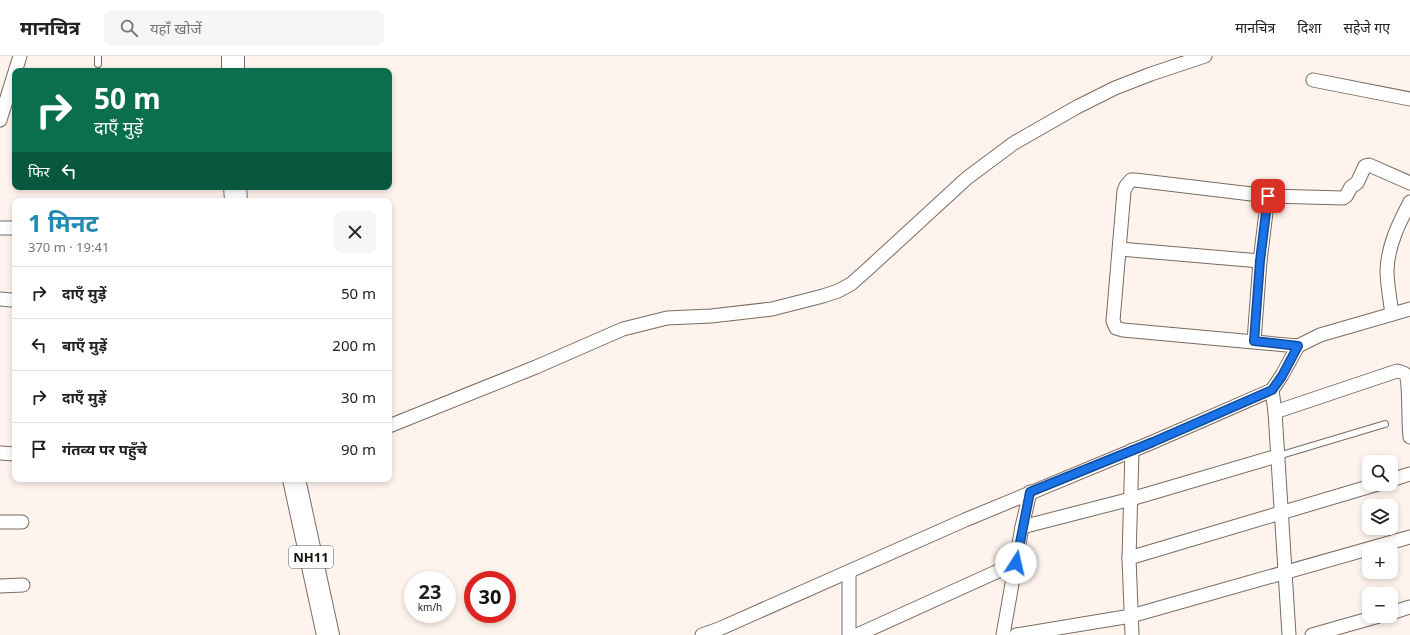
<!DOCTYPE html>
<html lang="hi">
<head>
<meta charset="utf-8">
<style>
	body { margin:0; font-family:"Noto Sans","Noto Sans Devanagari",sans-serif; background:#f6f6f6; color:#222; height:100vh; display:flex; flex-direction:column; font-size:15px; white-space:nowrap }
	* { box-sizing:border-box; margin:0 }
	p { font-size:13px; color:#767676 }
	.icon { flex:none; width:22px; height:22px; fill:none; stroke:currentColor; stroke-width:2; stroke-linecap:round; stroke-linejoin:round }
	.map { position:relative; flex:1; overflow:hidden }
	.side { position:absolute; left:12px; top:142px; width:380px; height:284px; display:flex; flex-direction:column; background:#fff; border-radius:8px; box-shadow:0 2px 6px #0003 }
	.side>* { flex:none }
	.guide { position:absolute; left:12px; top:12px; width:380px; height:122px; border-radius:8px; box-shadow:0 2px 6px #0003; background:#0b6e4f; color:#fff; overflow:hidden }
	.buttons { position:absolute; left:1362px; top:399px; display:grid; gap:8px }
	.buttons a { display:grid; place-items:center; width:36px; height:36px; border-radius:8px; background:#fff; box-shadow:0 2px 6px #0003; font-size:20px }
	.speed { position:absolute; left:404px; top:515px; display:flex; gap:8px; font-size:20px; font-weight:700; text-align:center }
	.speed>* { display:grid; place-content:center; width:52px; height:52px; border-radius:50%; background:#fff; box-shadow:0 2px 6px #0003; line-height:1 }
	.speed small { font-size:10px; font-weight:400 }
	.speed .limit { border:6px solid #d22; background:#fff; color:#111 }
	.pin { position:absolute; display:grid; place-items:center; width:34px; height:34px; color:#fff; margin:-17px; border-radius:8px; box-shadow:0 2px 6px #0006 }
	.me { position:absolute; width:44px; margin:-22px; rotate:10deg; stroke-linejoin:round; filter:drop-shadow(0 0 3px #0008) }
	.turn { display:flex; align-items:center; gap:14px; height:84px; padding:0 16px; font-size:18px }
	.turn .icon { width:52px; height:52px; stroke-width:2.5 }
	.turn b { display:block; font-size:28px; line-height:34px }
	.then { display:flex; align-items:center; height:38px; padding:0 16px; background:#0003; gap:8px; font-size:15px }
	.round { display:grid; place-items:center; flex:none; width:42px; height:42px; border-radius:8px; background:#f6f6f6 }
	.overview { display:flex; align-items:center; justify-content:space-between; height:68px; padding:0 16px }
	h1 { font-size:24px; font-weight:700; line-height:30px; color:#248ab3 }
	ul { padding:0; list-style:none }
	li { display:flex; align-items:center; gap:12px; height:52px; padding:0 16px; border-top:1px solid #e0e0e0 }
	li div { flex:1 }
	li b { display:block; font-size:15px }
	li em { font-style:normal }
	header { display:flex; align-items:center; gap:24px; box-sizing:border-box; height:56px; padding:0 20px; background:#fff; border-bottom:1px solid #e0e0e0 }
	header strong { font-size:19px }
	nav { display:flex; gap:22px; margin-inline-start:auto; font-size:14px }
	.search { width:280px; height:36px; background:#f6f6f6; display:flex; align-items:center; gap:10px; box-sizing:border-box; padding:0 14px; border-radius:8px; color:#767676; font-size:15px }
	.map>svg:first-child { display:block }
</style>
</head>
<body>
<header>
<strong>मानचित्र</strong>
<div class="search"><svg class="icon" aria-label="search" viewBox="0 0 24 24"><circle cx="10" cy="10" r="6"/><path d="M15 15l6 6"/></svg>यहाँ खोजें</div>
<nav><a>मानचित्र</a><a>दिशा</a><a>सहेजे गए</a></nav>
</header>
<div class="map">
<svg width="1410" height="579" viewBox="0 0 1410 579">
	<rect width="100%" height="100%" fill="#fff4ed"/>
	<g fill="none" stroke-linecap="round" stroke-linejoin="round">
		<g stroke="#7a6b61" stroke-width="8">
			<g id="lane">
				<polyline points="98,8 98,0"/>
				<polyline points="1278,400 1385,368"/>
			</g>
		</g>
		<g stroke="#7a6b61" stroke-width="15">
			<g id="street">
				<polyline points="1313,24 1410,43"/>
				<polyline points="0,64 20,0"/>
				<polyline points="1410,127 1369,109 1365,110 1357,127 1351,131 1346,140 1343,142 1268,140 1135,124 1131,124 1126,130 1124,135 1113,265 1116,272 1123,274 1298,290 1320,279 1410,253"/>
				<polyline points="0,172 15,172"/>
				<polyline points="1120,193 1260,205"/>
				<polyline points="0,243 11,244"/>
				<path d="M1392 258C1390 243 1387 228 1387 214 1388 189 1399 167 1410 146"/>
				<polyline points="1254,285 1260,205 1268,140"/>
				<polyline points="1272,334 1275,356 1289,579"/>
				<path d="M1275 356 1397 315C1401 316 1404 316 1406 319 1410 327 1408 368 1410 381"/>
				<polyline points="389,370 536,311 623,273 667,262 711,260 772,253 823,240 838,235 851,228 869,212 967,122 1014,87 1077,51 1115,32 1151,18 1205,0"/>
				<polyline points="1132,394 1129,502 1132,579"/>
				<polyline points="0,397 15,398"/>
				<polyline points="1391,424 1410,418"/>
				<polyline points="0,466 22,466"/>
				<polyline points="1022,471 1131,443 1277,400"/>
				<polyline points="1129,502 1378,428"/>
				<polyline points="0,530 23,529"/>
				<polyline points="1391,557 1410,551"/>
				<polyline points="702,579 719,573 965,464 1153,386 1272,334 1282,319 1298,290"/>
				<polyline points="849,579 849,516"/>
				<polyline points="857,579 1016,507"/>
				<polyline points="1003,579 1022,471 1030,436"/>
				<polyline points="1016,579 1131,560 1410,481"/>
				<polyline points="1312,579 1379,560"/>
			</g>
		</g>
		<g stroke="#7a6b61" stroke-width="24">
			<g id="highway">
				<polyline points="233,15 233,0"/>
				<polyline points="235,131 236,145"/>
				<polyline points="294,423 328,579"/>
			</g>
		</g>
		<use href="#lane" stroke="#fff" stroke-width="6"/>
		<use href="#street" stroke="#fff" stroke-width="13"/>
		<use href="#highway" stroke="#fff" stroke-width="22"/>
	</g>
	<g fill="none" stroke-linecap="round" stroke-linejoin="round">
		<g stroke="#114b97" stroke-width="10">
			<polyline id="route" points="1016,507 1030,436 1153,386 1272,334 1282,320 1298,290 1254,285 1260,205 1268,140"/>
		</g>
		<use href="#route" stroke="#1a73e8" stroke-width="7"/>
	</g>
	<g text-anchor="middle" stroke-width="3.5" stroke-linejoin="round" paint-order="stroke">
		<rect fill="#fff" stroke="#5c5855" stroke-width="1" x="289" y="490" width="44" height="22" rx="3"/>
		<g font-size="13" font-weight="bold" fill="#16100c">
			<text x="311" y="506">NH11</text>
		</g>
	</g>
</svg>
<div class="buttons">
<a><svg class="icon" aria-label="search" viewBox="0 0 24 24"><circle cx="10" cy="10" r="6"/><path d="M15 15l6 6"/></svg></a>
<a><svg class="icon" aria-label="layers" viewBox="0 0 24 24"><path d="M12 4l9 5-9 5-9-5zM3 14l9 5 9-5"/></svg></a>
<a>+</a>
<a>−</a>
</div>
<div class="speed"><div>23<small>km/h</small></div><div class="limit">30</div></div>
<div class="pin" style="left:1268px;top:140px;background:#d93025"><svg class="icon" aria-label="arrive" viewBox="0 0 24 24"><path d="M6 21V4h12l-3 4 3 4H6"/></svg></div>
<svg class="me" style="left:1016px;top:507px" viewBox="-20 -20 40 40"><circle r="19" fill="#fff"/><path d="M0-13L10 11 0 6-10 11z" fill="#1a73e8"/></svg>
<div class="guide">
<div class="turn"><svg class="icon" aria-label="right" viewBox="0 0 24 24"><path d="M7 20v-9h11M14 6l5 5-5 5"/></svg><div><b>50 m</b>दाएँ मुड़ें</div></div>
<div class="then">फिर<svg class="icon" aria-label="left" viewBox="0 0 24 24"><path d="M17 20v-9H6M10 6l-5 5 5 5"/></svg></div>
</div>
<section class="side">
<div class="overview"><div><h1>1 मिनट</h1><p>370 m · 19:41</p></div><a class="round"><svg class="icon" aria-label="close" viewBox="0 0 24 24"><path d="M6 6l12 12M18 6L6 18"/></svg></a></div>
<ul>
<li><svg class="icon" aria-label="right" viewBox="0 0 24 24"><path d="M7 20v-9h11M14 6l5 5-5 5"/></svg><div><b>दाएँ मुड़ें</b></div><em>50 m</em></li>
<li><svg class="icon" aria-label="left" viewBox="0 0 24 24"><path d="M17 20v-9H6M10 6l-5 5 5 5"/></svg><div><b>बाएँ मुड़ें</b></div><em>200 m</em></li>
<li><svg class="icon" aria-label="right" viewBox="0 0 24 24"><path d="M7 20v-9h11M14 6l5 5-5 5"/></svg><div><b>दाएँ मुड़ें</b></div><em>30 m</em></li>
<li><svg class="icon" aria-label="arrive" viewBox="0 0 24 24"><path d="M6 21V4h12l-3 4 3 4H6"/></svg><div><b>गंतव्य पर पहुँचे</b></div><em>90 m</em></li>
</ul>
</section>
</div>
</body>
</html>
